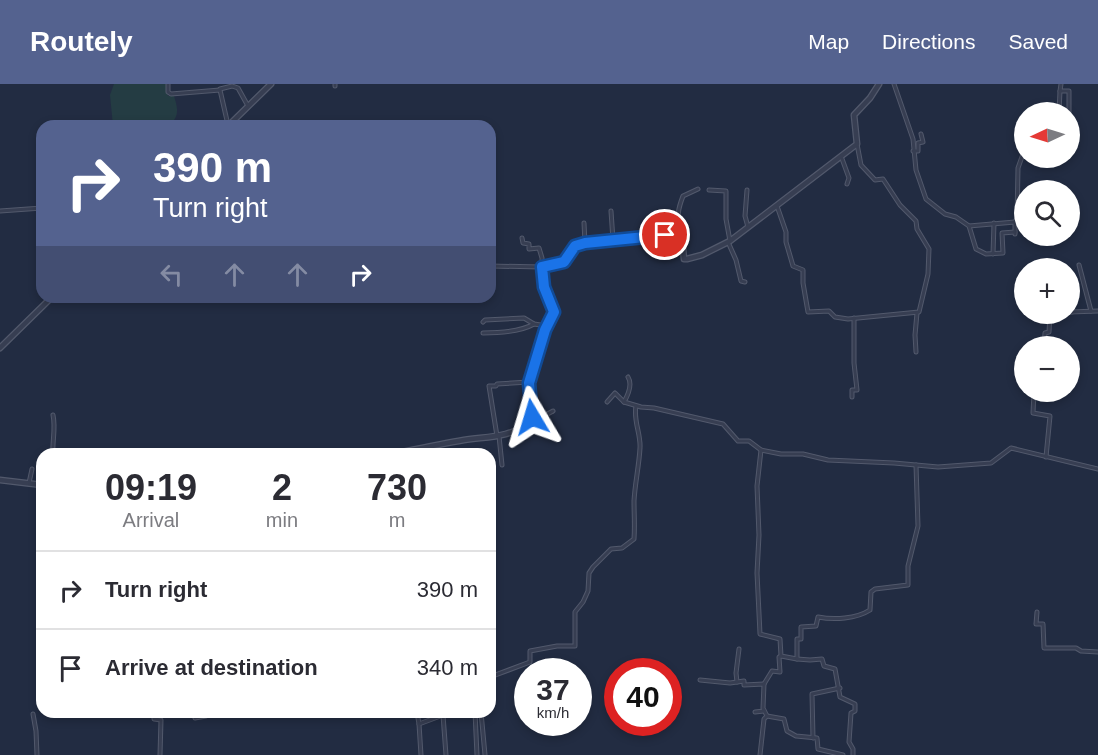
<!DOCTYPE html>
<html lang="en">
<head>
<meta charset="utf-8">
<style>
	body { margin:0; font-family:Arial,sans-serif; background:#f7f7f7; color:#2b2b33; height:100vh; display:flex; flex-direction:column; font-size:22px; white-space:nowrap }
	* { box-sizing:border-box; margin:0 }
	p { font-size:20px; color:#7c7c81 }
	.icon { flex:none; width:33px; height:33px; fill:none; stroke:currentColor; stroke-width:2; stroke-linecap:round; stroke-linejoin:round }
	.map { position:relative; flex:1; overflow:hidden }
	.details { position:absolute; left:36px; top:364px; width:460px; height:270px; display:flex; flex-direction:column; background:#fff; border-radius:18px; box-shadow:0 3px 9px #0003 }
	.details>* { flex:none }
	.hud { position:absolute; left:36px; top:36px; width:460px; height:183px; border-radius:18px; box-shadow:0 3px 9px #0003; background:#54628f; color:#fff; overflow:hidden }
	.needle { width:39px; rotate:266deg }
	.buttons { position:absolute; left:1014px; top:18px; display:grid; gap:12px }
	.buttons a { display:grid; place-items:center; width:66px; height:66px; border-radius:50%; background:#fff; box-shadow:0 3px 9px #0003; font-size:30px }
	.speed { position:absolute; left:514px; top:574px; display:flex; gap:12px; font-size:30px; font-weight:700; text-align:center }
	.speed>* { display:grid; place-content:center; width:78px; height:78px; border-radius:50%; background:#fff; box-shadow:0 3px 9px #0003; line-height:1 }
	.speed small { font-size:15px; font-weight:400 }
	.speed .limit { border:9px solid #d22; background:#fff; color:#111 }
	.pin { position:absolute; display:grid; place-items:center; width:51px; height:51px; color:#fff; margin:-26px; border:3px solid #fff; border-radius:50%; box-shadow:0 2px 6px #0007 }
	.me { position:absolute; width:66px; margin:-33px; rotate:353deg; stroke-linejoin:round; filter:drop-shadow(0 0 4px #0008) }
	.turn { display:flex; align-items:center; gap:21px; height:126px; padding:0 18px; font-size:27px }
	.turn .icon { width:78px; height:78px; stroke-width:2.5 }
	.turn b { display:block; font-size:42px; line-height:51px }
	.lanes { display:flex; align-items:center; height:57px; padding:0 18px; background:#0003; justify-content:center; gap:30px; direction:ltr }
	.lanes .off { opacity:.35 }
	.eta { display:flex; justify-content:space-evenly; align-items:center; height:102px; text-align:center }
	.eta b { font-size:36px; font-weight:600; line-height:42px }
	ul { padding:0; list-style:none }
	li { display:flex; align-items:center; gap:18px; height:78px; padding:0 18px; border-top:2px solid #e1e1e2 }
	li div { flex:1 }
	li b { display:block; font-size:22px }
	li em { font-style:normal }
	header { display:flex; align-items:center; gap:36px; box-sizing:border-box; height:84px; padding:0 30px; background:#54628f; color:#fff }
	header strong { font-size:28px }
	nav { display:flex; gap:33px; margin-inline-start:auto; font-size:21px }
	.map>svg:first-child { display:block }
</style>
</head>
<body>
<header>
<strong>Routely</strong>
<nav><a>Map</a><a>Directions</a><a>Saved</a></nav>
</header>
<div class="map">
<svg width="1098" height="671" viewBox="0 0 1098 671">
	<rect width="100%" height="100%" fill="#222c42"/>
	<path fill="#243c43" d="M114 0H167L168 12H174C178 25 180 33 168 42H113L110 11Z"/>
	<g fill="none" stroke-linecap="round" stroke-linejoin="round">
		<g stroke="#52596c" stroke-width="5">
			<g id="minor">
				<polyline points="168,0 168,8 171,10 220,6 228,41"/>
				<polyline points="894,0 913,55 916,86 926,115 945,130 956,133 969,142 976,165 986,170 1003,169 1002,149 1015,148"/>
				<polyline points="1061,0 1060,7 1069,7 1069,28"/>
				<polyline points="335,2 335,0"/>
				<polyline points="220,5 232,2 238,4 248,22"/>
				<polyline points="1059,28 1060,7"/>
				<polyline points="913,67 918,67 918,59 923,58 921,50"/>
				<polyline points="841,72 849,94 847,100"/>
				<polyline points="709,106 726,107 726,135 730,157"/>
				<polyline points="747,106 745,132 748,143"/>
				<polyline points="777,122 786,148 786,158 793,182 803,186 803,199 808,228 829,227 835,233 848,235 919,228 928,190 929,165 917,145 916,137 900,121 883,95 875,96 861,81 857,60"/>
				<polyline points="0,127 42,124"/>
				<polyline points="611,127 613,156"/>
				<polyline points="1015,138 1017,134 1018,84 1024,67"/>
				<polyline points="584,139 585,159"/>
				<polyline points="969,142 1015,138 1015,150"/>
				<path d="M682 153C679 133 675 133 683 112L698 105"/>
				<polyline points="728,158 736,176 741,197 745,198"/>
				<polyline points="993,170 994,139"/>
				<polyline points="1079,181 1091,227"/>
				<polyline points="490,182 542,183 542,174 539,164 529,165 529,160 523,159 522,154"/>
				<polyline points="1070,211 1072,228"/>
				<polyline points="1070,228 1098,227"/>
				<polyline points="483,238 485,236 524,234 534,240 547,242"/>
				<path d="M483 249C499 249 520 248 534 240"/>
				<polyline points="1044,262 1045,249 1049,248 1050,230"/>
				<polyline points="916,268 915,251 917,229"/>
				<path d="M628 293C633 301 628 311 624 318L641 323 654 324 723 340 738 357H749L761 366 781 370H803L828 376 894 379 938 383 991 379 1011 364 1098 385"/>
				<polyline points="1034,308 1033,329 1050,332 1046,373"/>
				<polyline points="852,313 852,306 857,306 854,279 854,234"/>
				<polyline points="607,318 615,309 624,318"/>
				<polyline points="533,338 553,327"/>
				<polyline points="497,352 489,302 496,302 497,300 529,298"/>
				<polyline points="499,352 502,381"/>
				<path d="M761 366 757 402 759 451 757 489 760 550 780 555 781 572 797 575V555H801V543L816 542 818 533C834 536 856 535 870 526L871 508 875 505 908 501V482L918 442 916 381"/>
				<path d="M53 370C52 357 56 345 53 331"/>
				<polyline points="29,399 32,385"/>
				<polyline points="1037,528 1036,540 1043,540 1044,564 1076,564 1081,567 1098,568"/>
				<polyline points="797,575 810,576 822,575 824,582 835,585 840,613 855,620 855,627 851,629 849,658 853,665 853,671"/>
				<path d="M490 593 530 578V567L557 562H575V528L583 518 588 507 589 489 593 483 611 465 622 464 634 455C635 442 634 430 634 417 635 399 639 382 640 364 641 350 633 336 636 322"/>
				<polyline points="700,596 730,599 744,597 744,601 764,600 763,624 767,632 764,635 760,671"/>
				<polyline points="737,598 736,589 739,565"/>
				<polyline points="764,600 772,587 780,588 779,573 781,572"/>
				<polyline points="154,628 154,635 161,636 160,671"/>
				<polyline points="194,628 195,634 206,632 210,628"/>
				<polyline points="417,628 419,640"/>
				<polyline points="475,628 477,671"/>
				<polyline points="481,628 485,671"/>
				<polyline points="755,628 764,627"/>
				<polyline points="33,630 36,647 37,671"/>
				<polyline points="767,632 784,635 787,647 796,652 817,654 818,665 843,671"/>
				<polyline points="813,654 812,610 840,604"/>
				<polyline points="421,671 419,640 443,631 446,671"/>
			</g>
		</g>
		<g stroke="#52596c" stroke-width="7">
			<g id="tertiary">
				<polyline points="228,42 271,0"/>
				<polyline points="0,264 52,213"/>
				<path d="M393 370C417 365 440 360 464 356 493 352 506 354 533 338L529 299 545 246 554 228 544 203 542 183 564 178 575 162 594 157 672 150 682 153 684 175H687L702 171 730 157 857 60 854 31 870 14 879 0"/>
				<polyline points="0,396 42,401"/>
			</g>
		</g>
		<use href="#minor" stroke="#373e52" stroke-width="3"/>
		<use href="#tertiary" stroke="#373e52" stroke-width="4.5"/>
	</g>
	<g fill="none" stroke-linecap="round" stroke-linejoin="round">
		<g stroke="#114b97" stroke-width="15">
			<polyline id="route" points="532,333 529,299 545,246 554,228 544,203 542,183 564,178 575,162 585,159 665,151"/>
		</g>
		<use href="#route" stroke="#1a73e8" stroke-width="10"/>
	</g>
</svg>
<div class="buttons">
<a><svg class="needle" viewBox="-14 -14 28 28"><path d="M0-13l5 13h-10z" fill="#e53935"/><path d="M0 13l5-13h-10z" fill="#7c7c81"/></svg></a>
<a><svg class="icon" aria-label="search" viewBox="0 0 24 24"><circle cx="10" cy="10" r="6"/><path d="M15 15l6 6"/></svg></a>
<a>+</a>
<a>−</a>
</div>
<div class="speed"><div>37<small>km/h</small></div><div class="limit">40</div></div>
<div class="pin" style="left:665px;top:151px;background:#d93025"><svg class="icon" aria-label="arrive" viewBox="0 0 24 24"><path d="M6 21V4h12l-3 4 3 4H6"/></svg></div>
<svg class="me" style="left:532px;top:333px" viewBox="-20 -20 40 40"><path d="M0-17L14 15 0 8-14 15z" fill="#1a73e8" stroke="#fff" stroke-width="4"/></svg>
<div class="hud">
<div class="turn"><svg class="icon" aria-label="right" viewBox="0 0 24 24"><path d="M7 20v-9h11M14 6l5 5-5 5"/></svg><div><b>390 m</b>Turn right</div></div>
<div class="lanes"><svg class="icon off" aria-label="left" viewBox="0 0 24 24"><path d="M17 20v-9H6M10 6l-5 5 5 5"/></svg><svg class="icon off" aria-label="ahead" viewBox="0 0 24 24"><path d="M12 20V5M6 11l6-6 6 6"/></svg><svg class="icon off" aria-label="ahead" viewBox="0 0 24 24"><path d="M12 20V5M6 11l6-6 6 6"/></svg><svg class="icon" aria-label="right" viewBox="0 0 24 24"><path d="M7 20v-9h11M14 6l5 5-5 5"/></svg></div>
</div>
<section class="details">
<div class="eta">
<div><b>09:19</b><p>Arrival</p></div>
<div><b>2</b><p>min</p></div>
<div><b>730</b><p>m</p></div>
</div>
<ul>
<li><svg class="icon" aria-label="right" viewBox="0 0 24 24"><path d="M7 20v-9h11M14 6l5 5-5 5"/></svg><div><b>Turn right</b></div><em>390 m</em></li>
<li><svg class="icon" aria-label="arrive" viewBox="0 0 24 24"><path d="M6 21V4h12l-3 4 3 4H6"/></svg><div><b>Arrive at destination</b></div><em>340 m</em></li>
</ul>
</section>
</div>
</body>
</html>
